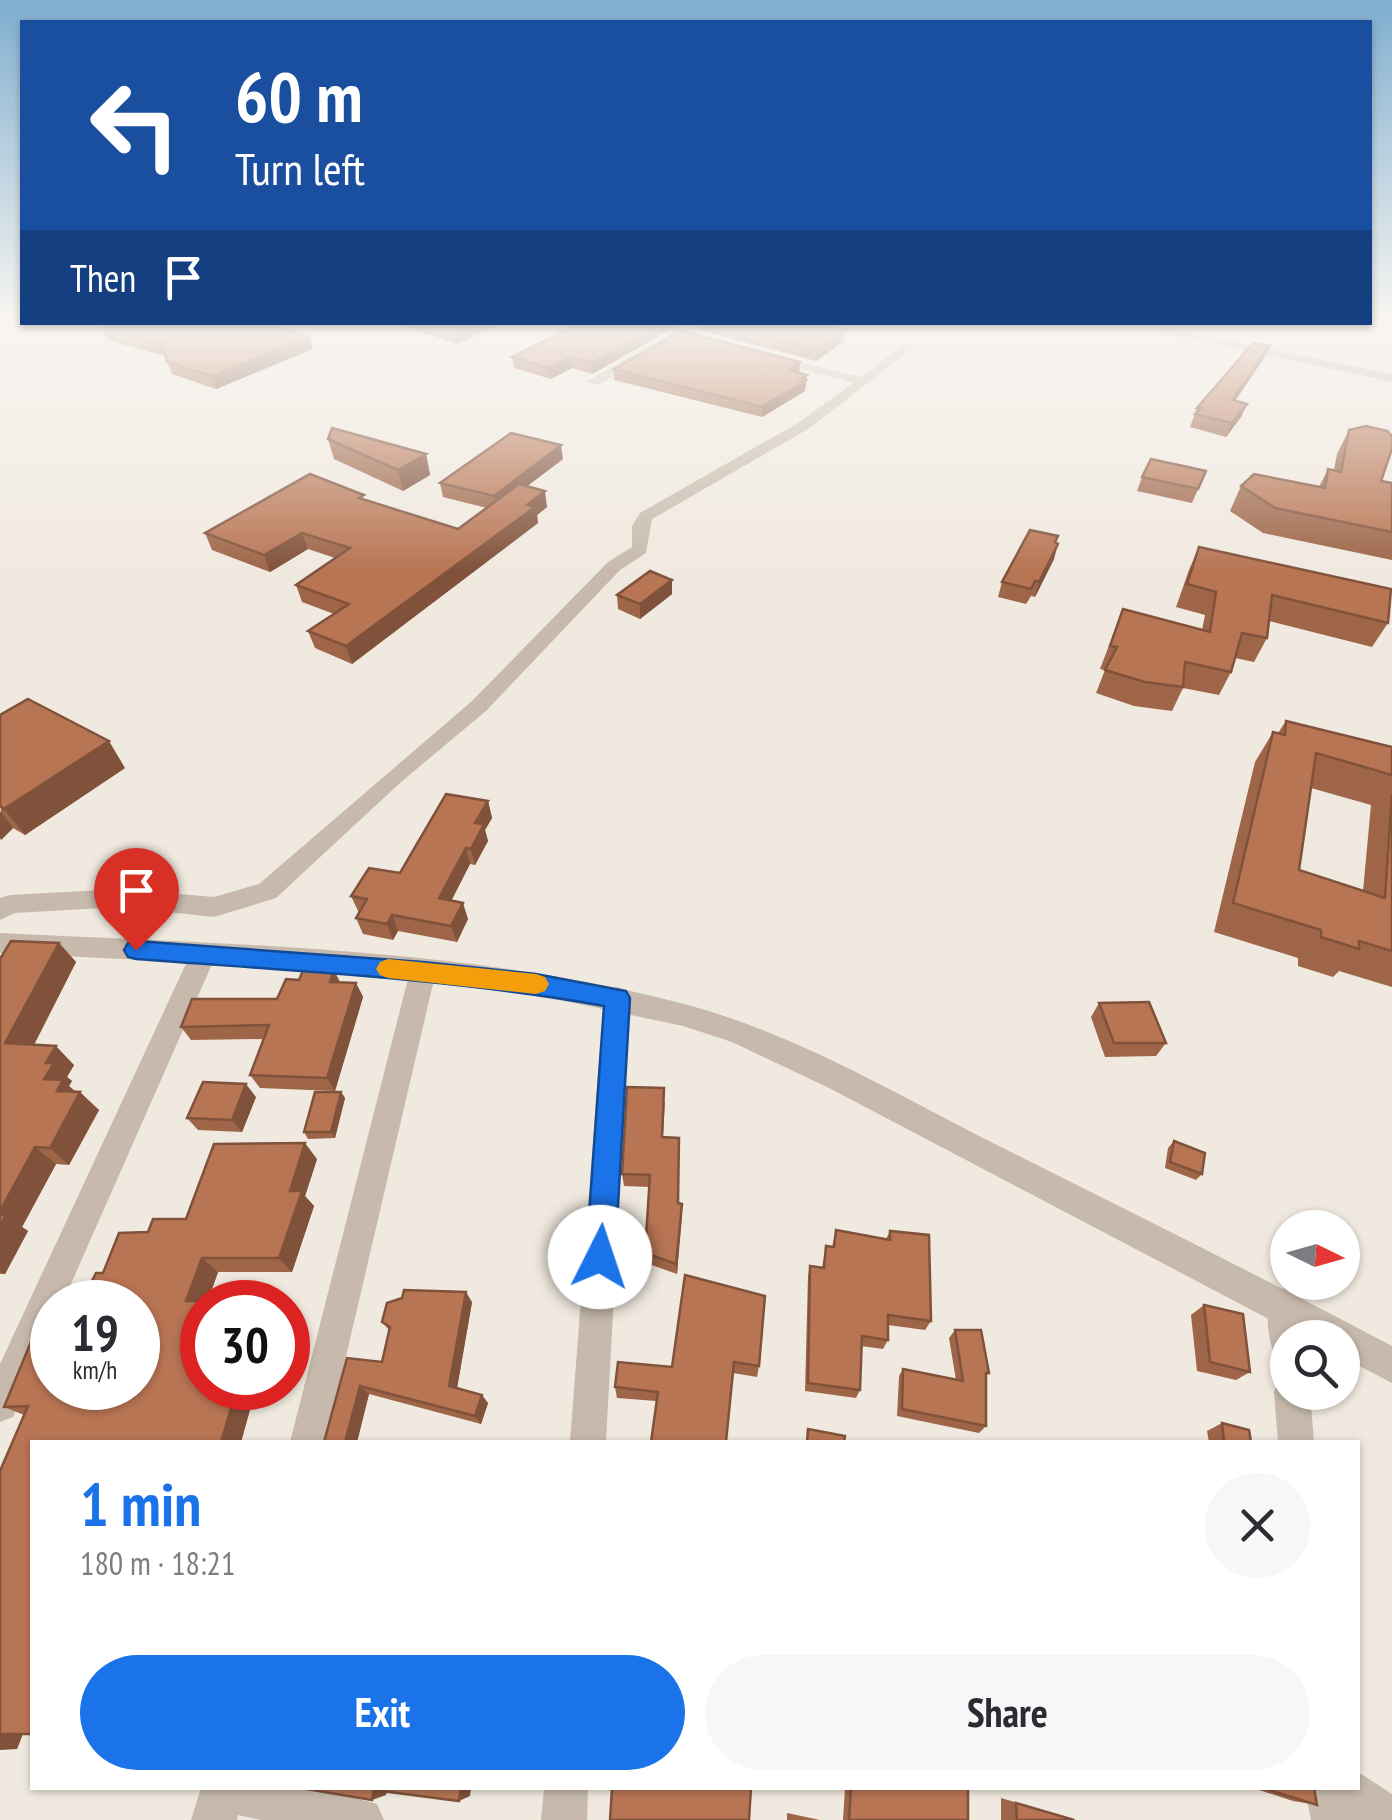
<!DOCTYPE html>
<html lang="en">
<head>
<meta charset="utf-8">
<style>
	body { margin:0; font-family:"PT Sans Narrow",sans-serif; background:#f7f7f7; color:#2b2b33; height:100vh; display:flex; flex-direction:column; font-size:38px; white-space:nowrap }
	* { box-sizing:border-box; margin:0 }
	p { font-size:32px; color:#7c7c81 }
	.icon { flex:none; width:55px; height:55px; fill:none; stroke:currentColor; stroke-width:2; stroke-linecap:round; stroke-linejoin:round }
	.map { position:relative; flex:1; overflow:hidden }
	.sheet { position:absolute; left:30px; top:1440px; width:1330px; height:350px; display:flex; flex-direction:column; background:#fff; border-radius:0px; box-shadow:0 2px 8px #0004 }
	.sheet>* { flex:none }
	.top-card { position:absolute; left:20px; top:20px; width:1352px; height:305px; border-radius:0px; box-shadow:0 2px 8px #0004; background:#1a4fa0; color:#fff; overflow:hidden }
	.needle { width:65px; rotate:95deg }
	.tools { position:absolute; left:1270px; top:1210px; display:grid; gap:20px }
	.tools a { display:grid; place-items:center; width:90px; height:90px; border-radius:50%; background:#fff; box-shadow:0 2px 8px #0004; font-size:50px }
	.speed { position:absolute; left:30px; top:1280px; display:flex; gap:20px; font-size:50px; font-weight:700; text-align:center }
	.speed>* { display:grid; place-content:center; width:130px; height:130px; border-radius:50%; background:#fff; box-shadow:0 2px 8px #0004; line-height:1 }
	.speed small { font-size:25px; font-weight:400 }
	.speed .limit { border:15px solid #d22; background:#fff; color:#111 }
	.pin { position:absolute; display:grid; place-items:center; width:85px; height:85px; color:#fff; margin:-102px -42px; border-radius:50% 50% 50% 0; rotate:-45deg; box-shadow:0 0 10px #0007 }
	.pin .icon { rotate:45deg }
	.me { position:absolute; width:110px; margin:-55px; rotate:4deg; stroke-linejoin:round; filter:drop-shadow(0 0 8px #0008) }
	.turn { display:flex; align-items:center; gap:35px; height:210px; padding:0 50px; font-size:45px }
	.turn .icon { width:130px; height:130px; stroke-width:2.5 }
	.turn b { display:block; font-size:70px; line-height:85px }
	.then { display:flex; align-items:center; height:95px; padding:0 50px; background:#0003; gap:20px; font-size:38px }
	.round { display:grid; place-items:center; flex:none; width:105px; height:105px; border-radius:52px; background:#f7f7f7 }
	.overview { display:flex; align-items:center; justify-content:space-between; height:170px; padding:0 50px }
	h1 { font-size:60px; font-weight:700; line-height:75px; color:#1a73e8 }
	.cta { display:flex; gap:20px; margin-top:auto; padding:20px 50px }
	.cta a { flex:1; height:115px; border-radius:60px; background:#1a73e8; color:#fff; font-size:40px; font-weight:700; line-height:115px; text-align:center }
	.cta a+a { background:#f7f7f7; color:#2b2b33 }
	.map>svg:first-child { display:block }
</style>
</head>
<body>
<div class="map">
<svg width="1392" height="1820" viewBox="0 0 1392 1820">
	<rect width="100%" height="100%" fill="#f0e9df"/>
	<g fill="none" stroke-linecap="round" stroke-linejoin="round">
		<g fill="#c7baac" fill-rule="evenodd">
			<polygon points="689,322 705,322 598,385 586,382"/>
			<polygon points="1112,322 1138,322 1392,374 1392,382"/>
			<polygon points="906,343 916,346 808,429 652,519 646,553 620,570 486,711 401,782 276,898 214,917 122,907 15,913 0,920 0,898 10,895 122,889 214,897 259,884 472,701 608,562 632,547 632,526 640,513 798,423 853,383 767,360 767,354 861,377"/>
			<polygon points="204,943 213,946 217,953 63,1302 52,1302 52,1327 13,1417 0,1422 0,1364 191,953 195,946"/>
			<polygon points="423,960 432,963 436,971 326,1442 290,1442 410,971 414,963"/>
			<polygon points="617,987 627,990 630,998 606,1442 570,1442 604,998 607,990"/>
			<path d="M1284 1288 1296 1293 1304 1338H1288V1364L1276 1359C1268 1340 1264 1313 1272 1293Z"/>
			<polygon points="1288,1376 1288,1392 1310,1392 1314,1442 1278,1442 1274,1392 1279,1379"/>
			<polygon points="1358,1772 1392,1794 1392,1820 1311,1820 1305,1788 1358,1788"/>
			<polygon points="201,1788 317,1788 377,1804 384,1820 261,1820 238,1815 237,1820 191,1820"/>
			<polygon points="544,1788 588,1788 587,1820 541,1820"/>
		</g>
		<path fill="#c7baac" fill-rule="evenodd" d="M0 933C221 944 470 947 684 1004 791 1032 889 1090 987 1140 1122 1208 1258 1275 1392 1346V1383L1342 1357V1338H1305L829 1088 732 1042 683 1026 536 995 423 982 204 963 0 953Z"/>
	</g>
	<g fill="#9e6548" fill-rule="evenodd">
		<polygon points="391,322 507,322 457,344"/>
		<polygon points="612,322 684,322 592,374 572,368 551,379 514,368 512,357"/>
		<polygon points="699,322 826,322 823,325 844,341 816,361 699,330"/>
		<polygon points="102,328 309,337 313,349 216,389 172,374 165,356 107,340"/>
		<polygon points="1264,358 1235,401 1247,404 1241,417 1226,437 1190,427 1197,408"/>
		<polygon points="800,362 799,373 807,375 805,391 762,417 614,380 614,369"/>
		<polygon points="1349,430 1381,481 1392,483 1392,560 1263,533 1230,511 1241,486 1319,487 1328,469 1334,470 1337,454"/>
		<polygon points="328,439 426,454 430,475 403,491 334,459"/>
		<polygon points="563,459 527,486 547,507 537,515 538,523 352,664 315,648 308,631 334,614 302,602 296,585 335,558 308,549 270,572 212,550 205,533 366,500 458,529 487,508 443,497 440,483"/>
		<polygon points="1206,471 1192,503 1137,491 1142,477"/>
		<polygon points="1056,543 1054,559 1035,597 1031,596 1026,604 998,597 1002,582"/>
		<polygon points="1199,547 1388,623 1372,647 1269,621 1267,638 1254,662 1235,658 1231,672 1219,695 1183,688 1172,711 1134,706 1096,693 1105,670 1100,669 1123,609 1202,630 1205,615 1176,607 1189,570"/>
		<polygon points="672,580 672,594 640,619 618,609 617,595"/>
		<polygon points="0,715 125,768 25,835 13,828 1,840"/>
		<path d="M1286 721 1392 747V987L1339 971 1333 977 1298 966V958L1214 932 1255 762 1273 732 1278 733ZM1311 788 1371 805 1363 891 1299 870Z"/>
		<polygon points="488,801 492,818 485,830 488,841 475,865 470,864 451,901 468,919 457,942 398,931 393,940 363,934 356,918 359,913 351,896 400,873"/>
		<polygon points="59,943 76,962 34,1045 74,1065 67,1077 72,1081 69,1086 99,1110 69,1165 56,1164 22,1227 28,1231 5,1274 0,1274 0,959"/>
		<polygon points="340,982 356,983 363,997 335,1091 260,1088 250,1075 264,1039 191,1040 181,1027"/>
		<polygon points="1099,1003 1166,1043 1156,1056 1105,1057 1091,1017"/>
		<polygon points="341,1092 345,1098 335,1138 308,1139 304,1132"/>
		<polygon points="256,1097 242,1132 198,1130 187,1118"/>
		<polygon points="665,1101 663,1137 679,1203 682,1204 677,1274 646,1263 645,1253 649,1187 624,1186 622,1174"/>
		<polygon points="1174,1141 1202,1174 1196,1180 1165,1168 1168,1148"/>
		<polygon points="317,1159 305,1196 314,1206 292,1272 218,1272 208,1301 262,1301 264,1302 202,1302 202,1388 256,1388 241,1442 23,1734 17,1749 24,1415 4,1407 52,1388 91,1283 148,1232 186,1219"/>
		<polygon points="836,1230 886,1239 890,1231 931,1321 925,1330 888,1325 888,1340 883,1349 861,1346 860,1390 856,1398 805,1391 808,1276 810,1266 822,1268 826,1246 832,1247"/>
		<polygon points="685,1275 759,1366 757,1377 733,1373 656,1401 617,1398 615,1387 672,1367"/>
		<polygon points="472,1302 457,1388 488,1403 481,1424 369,1394 357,1442 347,1358 382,1362 389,1330 382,1322"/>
		<polygon points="1204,1305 1250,1372 1236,1380 1197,1371 1191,1315"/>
		<polygon points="955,1330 989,1373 986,1376 986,1426 979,1433 897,1416 899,1376 903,1369 956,1380 949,1338"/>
		<polygon points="1222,1423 1251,1442 1209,1442 1207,1431"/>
		<polygon points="845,1788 968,1788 968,1820 843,1820"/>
		<polygon points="1253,1788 1314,1788 1317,1805 1293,1801"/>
		<polygon points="1001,1798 1076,1820 1001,1820"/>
		<polygon points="787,1813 820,1820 787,1820"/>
	</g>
	<g fill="#81523b">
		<polygon points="481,322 507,322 457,344 456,334"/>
		<polygon points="664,322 684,322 592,374 592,363"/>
		<polygon points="845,330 844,341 816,361 817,350"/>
		<polygon points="309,337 313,349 216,389 212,376"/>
		<polygon points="1270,346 1264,358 1226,414 1232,400"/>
		<polygon points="571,357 572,368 551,379 549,368"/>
		<polygon points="800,362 799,373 789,370"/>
		<polygon points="807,375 805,391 762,417 762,407"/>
		<polygon points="1247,404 1241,417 1226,437 1232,423"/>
		<polygon points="561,445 563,459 496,510 494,496"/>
		<polygon points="426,454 430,475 403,491 398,470"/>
		<polygon points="545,491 547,507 537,515 538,523 352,664 346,646"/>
		<polygon points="302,533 308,549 270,572 264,555"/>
		<polygon points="1058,544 1054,559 1035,597 1039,582"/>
		<polygon points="672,580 672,594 640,619 640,604"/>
		<polygon points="109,741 125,768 25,835 4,809"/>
		<polygon points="488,801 492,818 485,830 488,841 475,865 471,849 475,823"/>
		<polygon points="0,811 13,828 1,840 0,838"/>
		<polygon points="466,848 470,864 444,915 439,898"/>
		<polygon points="463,903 468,919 457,942 451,926"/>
		<polygon points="392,915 398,931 393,940 387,924"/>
		<polygon points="59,943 76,962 25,1062 5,1043"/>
		<polygon points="334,970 341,984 330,982"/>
		<polygon points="356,983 363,997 335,1091 327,1078"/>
		<polygon points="56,1046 74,1065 67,1077 72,1081 69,1086 79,1096 80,1092 99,1110 69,1165 50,1148 44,1079 46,1063"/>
		<polygon points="246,1084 256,1097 242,1132 232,1120"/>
		<polygon points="341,1092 345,1098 335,1138 331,1132"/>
		<polygon points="305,1143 317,1159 305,1196 314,1206 292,1272 279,1258 290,1191"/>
		<polygon points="35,1147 56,1164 22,1227 28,1231 5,1274 0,1271 0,1211"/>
		<polygon points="682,1204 682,1216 677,1274 676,1264"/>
		<polygon points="202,1258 218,1272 207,1302 186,1301"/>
		<polygon points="466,1292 472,1302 456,1394 449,1386"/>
		<polygon points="360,1386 369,1394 357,1442 345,1442"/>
		<polygon points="237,1388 256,1388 241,1442 221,1442"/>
		<polygon points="482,1395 488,1403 481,1424 475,1416"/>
		<polygon points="23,1733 17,1749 0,1750 0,1734"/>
		<polygon points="388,1788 386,1795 372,1800 374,1790"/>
		<polygon points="461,1788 471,1788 470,1796 459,1801"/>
	</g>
	<g fill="#b87554" stroke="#81523b" stroke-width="2.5">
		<polygon points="116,322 257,322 309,337 212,376 167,362 162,344 102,328"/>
		<polygon points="421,322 481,322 456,334"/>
		<polygon points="582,322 590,322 604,326 612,322 664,322 592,363 571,357 549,368 512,357"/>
		<polygon points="710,322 812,322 845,330 817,350"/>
		<polygon points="681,331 800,362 789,370 807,375 800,379 806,380 762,407 614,369"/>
		<polygon points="1253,343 1270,346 1232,400 1247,404 1232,423 1195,414 1201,408 1197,408"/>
		<polygon points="1366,426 1387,431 1392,436 1392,449 1381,481 1392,483 1392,532 1275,508 1241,486 1254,474 1325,488 1328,469 1341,472 1349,430"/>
		<polygon points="332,428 426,454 398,470 328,439"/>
		<polygon points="511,433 561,445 494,496 440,483"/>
		<polygon points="1151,459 1206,471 1198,489 1142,477"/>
		<polygon points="310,474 364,495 359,498 458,529 519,484 545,491 527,505 535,507 346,646 308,631 349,604 296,585 350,548 302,533 264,555 205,533"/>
		<polygon points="1030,530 1058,536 1055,542 1058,544 1039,582 1035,581 1031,589 1002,582"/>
		<polygon points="1199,547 1391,589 1388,623 1272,595 1267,638 1242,633 1231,672 1185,662 1183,687 1145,682 1105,670 1117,647 1110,646 1123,609 1210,632 1216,592 1187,584"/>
		<polygon points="650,571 672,580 640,604 617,595"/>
		<polygon points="28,699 109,741 4,809 0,806 0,715"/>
		<polygon points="1286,721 1392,747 1392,775 1316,753 1299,870 1385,898 1392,794 1392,951 1359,941 1359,949 1321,937 1321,930 1233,903 1273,732 1285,735"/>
		<polygon points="446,794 488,801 475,823 484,824 471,849 466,848 439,898 463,903 451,926 392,915 387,924 356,918 367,899 351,896 369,868 400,873"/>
		<polygon points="11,941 59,943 5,1043 56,1046 46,1063 54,1063 44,1079 63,1080 57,1091 80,1092 50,1148 35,1147 0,1211 0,959"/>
		<polygon points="304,968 334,970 330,982 356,983 327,1078 250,1075 269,1025 181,1027 192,999 277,999 286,979 299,980"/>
		<polygon points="1149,1002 1166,1043 1114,1043 1099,1003"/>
		<polygon points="203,1082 246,1084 232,1120 187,1118"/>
		<polygon points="627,1087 664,1088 662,1137 679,1138 678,1203 682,1204 676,1264 645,1253 650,1175 622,1174"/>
		<polygon points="315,1092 341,1092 331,1132 304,1132"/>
		<polygon points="1174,1141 1205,1153 1202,1174 1170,1162"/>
		<polygon points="305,1143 290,1191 302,1191 279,1258 202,1258 186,1301 262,1301 262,1302 202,1302 202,1388 237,1388 221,1442 32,1442 32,1734 0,1734 0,1471 28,1406 4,1407 33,1337 52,1338 52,1388 138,1388 138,1302 73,1302 83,1283 91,1283 96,1273 103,1273 119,1233 148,1232 153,1219 186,1219 214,1144"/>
		<polygon points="0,1215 6,1215 0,1226"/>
		<polygon points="836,1230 890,1240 890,1231 929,1235 931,1321 888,1315 888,1340 862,1336 860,1390 808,1383 810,1266 824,1268 826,1246 834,1247"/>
		<polygon points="685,1275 765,1296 759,1366 734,1362 726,1442 651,1442 658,1392 615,1387 618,1362 672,1367"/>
		<polygon points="404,1290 466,1292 449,1386 482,1395 475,1416 360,1386 345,1442 324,1442 347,1358 382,1362 390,1327 382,1322 387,1303 402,1298"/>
		<polygon points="1204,1305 1243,1314 1250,1372 1210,1362"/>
		<polygon points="955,1330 981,1330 989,1373 986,1373 986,1426 902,1409 903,1369 963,1381"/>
		<polygon points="1222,1423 1249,1430 1251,1442 1224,1442"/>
		<polygon points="808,1429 845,1436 844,1442 807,1442"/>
		<polygon points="301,1788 461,1788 459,1801 374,1790 372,1800"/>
		<polygon points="612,1788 751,1788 749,1820 610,1820"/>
		<polygon points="851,1788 968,1788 968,1820 849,1820"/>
		<polygon points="1263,1788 1314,1788 1317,1805"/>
		<polygon points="1016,1803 1074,1820 1017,1820"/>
	</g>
	<linearGradient id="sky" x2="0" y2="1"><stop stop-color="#7faecf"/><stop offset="0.56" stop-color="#f8f5f1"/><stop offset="1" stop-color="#f8f5f1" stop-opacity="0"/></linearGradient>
	<rect width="1392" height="571" fill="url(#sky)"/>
	<path fill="#1a73e8" stroke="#114b97" stroke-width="2.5" d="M136 941 423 962 536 974 626 991 630 998 615 1257 611 1268 600 1272 590 1268 586 1257 604 1006C450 978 292 971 136 959L128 957 124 950 128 943Z"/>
	<polygon fill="#f59e0b" points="388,959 536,974 545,977 549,984 545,991 536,994 388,978 380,975 376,969 380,962"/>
</svg>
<div class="tools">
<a><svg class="needle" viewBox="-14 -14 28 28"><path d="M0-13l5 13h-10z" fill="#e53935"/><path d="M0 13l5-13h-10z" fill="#7c7c81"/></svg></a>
<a><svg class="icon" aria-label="search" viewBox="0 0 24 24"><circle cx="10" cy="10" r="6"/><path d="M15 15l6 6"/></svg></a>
</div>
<div class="speed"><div>19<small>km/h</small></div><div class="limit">30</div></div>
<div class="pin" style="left:136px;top:950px;background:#d93025"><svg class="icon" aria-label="arrive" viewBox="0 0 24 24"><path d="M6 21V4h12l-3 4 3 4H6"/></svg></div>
<svg class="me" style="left:600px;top:1257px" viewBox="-20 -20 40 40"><circle r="19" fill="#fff"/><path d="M0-13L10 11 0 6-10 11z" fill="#1a73e8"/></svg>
<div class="top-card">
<div class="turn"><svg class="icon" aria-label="left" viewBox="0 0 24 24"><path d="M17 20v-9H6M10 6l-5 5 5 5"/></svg><div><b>60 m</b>Turn left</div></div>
<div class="then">Then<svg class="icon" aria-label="arrive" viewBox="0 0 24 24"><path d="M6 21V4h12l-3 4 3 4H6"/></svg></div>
</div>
<section class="sheet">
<div class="overview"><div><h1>1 min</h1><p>180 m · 18:21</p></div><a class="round"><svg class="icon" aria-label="close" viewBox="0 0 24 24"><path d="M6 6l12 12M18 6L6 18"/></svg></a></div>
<div class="cta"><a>Exit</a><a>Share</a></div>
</section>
</div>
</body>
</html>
